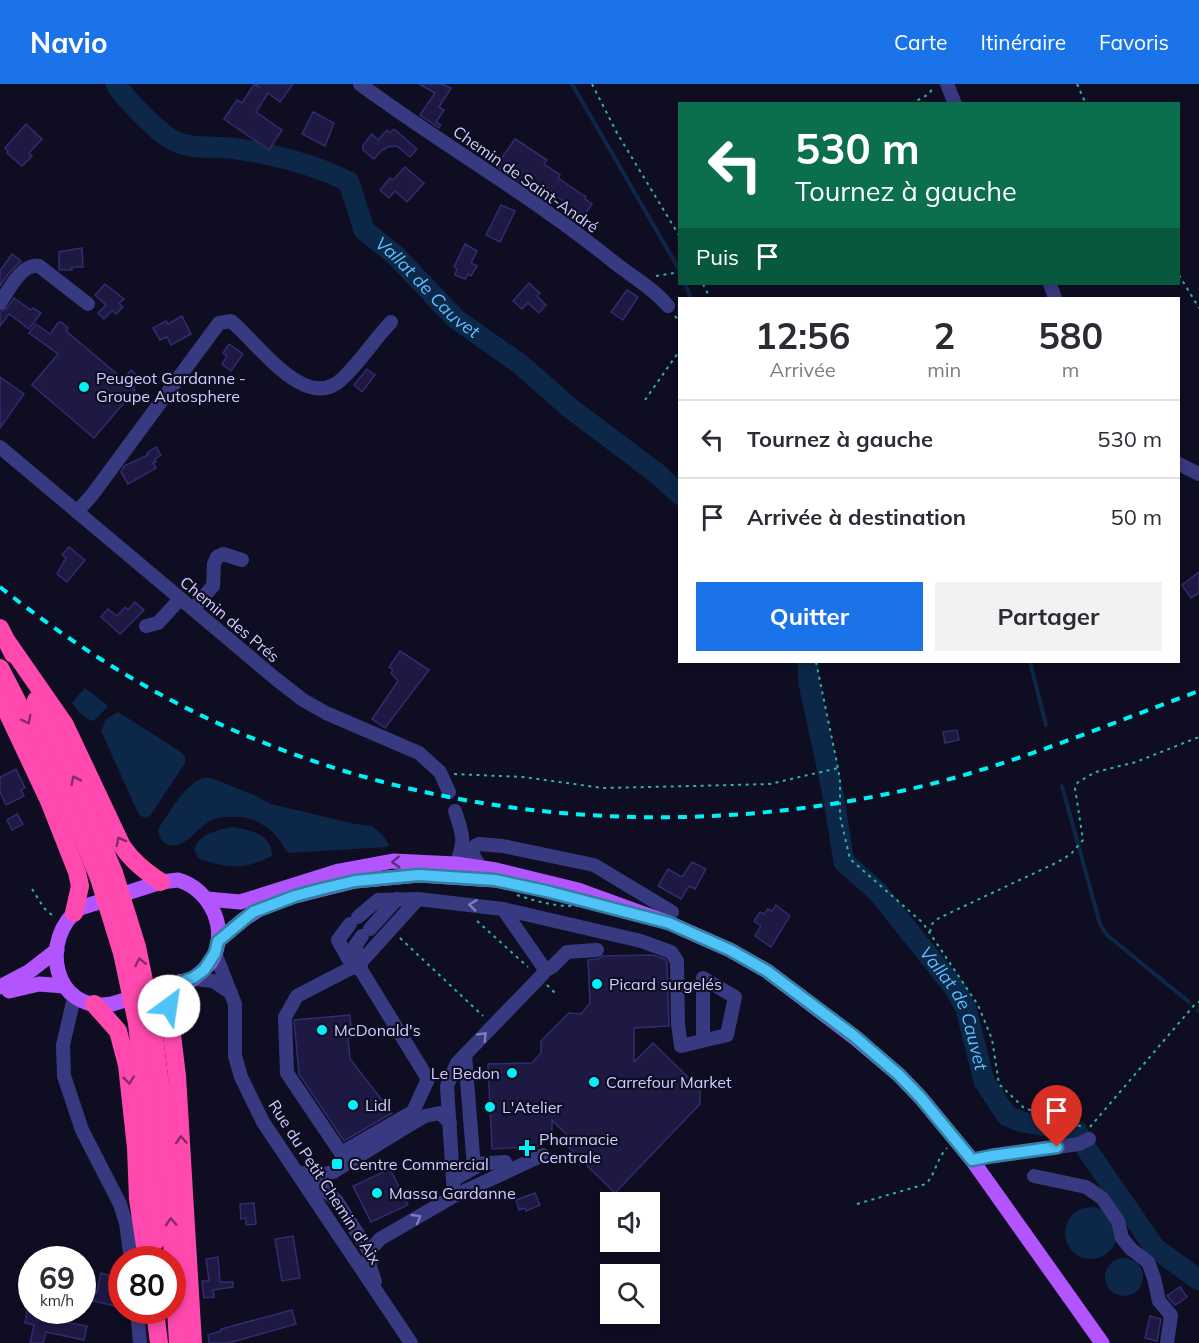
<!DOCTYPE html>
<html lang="fr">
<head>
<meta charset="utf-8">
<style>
	body { margin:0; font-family:Mulish,sans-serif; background:#f2f2f3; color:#2b2b33; height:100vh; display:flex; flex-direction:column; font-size:22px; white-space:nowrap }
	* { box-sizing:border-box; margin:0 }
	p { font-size:20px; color:#7c7c81 }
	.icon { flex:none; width:33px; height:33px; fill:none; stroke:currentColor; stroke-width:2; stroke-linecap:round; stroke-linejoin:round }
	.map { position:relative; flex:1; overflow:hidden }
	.panel { position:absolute; left:678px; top:213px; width:502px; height:366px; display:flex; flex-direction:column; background:#fff; border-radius:0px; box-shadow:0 3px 9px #0003 }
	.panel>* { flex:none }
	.top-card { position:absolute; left:678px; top:18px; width:502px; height:183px; border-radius:0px; box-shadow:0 3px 9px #0003; background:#0b6e4f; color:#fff; overflow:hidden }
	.tools { position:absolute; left:600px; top:1108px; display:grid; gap:12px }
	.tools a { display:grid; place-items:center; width:60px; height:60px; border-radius:0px; background:#fff; box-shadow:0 3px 9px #0003; font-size:30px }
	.speed { position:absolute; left:18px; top:1162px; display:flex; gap:12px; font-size:30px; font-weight:700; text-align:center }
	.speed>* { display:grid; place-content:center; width:78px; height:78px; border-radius:50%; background:#fff; box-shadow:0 3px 9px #0003; line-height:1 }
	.speed small { font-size:15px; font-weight:400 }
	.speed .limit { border:9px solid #d22; background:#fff; color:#111 }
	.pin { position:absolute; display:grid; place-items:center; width:51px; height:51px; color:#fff; margin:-62px -26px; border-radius:50% 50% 50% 0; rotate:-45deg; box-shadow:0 0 6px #0007 }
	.pin .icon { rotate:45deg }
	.me { position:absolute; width:66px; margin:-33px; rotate:31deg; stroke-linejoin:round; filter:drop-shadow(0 0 4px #0008) }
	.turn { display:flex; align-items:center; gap:21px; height:126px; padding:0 18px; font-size:27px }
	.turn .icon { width:78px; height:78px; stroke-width:2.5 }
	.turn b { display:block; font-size:42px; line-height:51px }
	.then { display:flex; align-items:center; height:57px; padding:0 18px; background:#0003; gap:12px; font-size:22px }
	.eta { display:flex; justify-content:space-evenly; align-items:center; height:102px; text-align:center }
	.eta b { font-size:36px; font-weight:700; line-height:42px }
	.button { display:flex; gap:12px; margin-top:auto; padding:12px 18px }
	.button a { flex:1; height:69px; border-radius:0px; background:#1a73e8; color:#fff; font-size:24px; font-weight:700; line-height:69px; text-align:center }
	.button a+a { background:#f2f2f3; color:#2b2b33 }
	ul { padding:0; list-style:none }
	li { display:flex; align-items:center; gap:18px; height:78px; padding:0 18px; border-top:2px solid #e1e1e2 }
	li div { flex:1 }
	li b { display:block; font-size:22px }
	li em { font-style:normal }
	header { display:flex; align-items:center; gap:36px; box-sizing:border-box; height:84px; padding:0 30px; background:#1a73e8; color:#fff }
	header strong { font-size:28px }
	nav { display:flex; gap:33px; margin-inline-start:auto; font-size:21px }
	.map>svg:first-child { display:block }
</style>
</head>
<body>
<header>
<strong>Navio</strong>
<nav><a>Carte</a><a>Itinéraire</a><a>Favoris</a></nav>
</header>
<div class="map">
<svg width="1199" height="1259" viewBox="0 0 1199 1259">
	<rect width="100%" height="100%" fill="#0f0d22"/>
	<g fill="#0c2747">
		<path d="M85 604 106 620 107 623 94 637C86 636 76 626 72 619Z"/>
		<polygon points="118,628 181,668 185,673 185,679 150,732 145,734 139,731 101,647 106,635"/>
		<path d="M203 694H211L252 710 271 720 355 740 372 742C377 745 387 755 389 761L387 763 288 769C284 765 282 758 278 754 272 746 260 738 251 735 241 732 224 732 214 735 198 741 184 768 167 760 161 758 158 751 158 745 170 728 183 702 203 694Z"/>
		<path d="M231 743C249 745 272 750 272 772 242 787 229 784 199 775L194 766C198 750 218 746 231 743Z"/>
		<circle cx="1091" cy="1149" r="26"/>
		<circle cx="1124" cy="1193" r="19"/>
	</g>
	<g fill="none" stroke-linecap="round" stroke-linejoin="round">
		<g stroke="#0c2747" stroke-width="4">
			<polyline points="572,0 680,187"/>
			<polyline points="685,200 691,214"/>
			<polyline points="1030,578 1046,641"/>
			<polyline points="1062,702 1100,840 1107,851 1189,918"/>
			<polyline points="1198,926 1199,927"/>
		</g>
		<g stroke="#0c2747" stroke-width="21">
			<path id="s1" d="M116 0C124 14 157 47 171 55 188 66 211 62 230 64 268 69 315 80 349 98L364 146 395 171 456 235 520 280 570 324 659 391 680 411"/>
			<path id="s2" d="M808 578 809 600 833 710 844 778 877 807 956 906 966 925 984 997 1007 1032 1022 1038 1077 1047 1088 1067 1155 1164 1199 1196"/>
		</g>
	</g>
	<g fill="#1e1943" stroke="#332b6f" stroke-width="1.5">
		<polygon points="254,0 260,4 255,0 293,0 280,18 268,9 256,28 282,46 269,66 224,35 237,16 242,19"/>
		<polygon points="419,0 442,0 451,4 439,23 444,26 436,38 441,41 439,44 420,31 435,9"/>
		<polygon points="313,28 334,39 325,62 302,50"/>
		<polygon points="26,40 42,55 29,69 32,72 22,82 7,69 8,68 5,64"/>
		<polygon points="394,45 417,65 410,73 397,62 387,63 384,66 383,65 374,75 363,66 363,61 372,50 378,56 387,46 390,49"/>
		<polygon points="515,55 547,76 544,80 560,91 558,94 586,113 585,115 592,120 584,132 549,107 547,109 532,99 529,104 496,82"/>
		<polygon points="405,83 424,99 407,118 395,107 389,114 380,106 390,94 393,96"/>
		<polygon points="501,121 515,127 500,158 486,151"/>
		<polygon points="465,160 477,167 471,179 477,182 471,192 468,190 465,195 455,191 457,185 454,183"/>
		<polygon points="82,164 83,183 72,183 72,186 59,186 59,168"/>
		<polygon points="12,170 21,177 9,189 0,202 0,187"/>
		<polygon points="529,199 540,209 537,212 546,221 539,229 528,219 522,225 513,217"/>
		<polygon points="105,200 124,215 119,219 123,223 116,230 112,227 104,235 98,229 106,221 95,211"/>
		<polygon points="627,206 638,213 623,236 611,228"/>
		<polygon points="14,214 31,226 33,224 41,229 29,245 9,230 0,242 0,228 7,224"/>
		<polygon points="182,232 191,250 171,261 167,253 160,256 153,244 166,237 168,240"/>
		<polygon points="61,238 68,244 66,247 123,295 131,286 141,295 133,304 135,306 94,354 32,301 58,270 29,249 36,240 50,250 58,239"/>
		<polygon points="229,260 243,270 231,287 222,280 227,272 223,269"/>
		<polygon points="367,285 375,291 362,308 354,301"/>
		<polygon points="0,293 24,310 0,344"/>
		<polygon points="156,363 161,371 155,375 156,378 153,379 156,384 128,400 121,388 124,382 148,371 147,369"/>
		<polygon points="69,463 85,476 67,498 57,490 66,474 62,471"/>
		<polygon points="1199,488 1199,509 1191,514 1182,501"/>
		<polygon points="135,518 144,526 120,550 101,533 108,525 117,532 125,523 128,526"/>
		<polygon points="400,567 429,586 385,644 372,635 398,597 391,589 393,586 389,583"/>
		<polygon points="957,646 959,656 945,659 943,648"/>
		<polygon points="16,685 25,704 21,706 24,712 6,721 0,708 0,693"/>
		<polygon points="17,730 23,740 12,746 7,736"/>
		<polygon points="692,778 706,785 695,805 689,802 681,815 658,802 668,785 682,793"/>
		<polygon points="776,821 790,832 771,863 755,852 761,842 754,837 760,828 764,830 768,825 772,827"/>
		<polygon points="653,871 665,875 667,878 669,942 634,944 634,978 653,959 700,1005 700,1020 615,1109 569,1064 581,1052 569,1053 552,1036 552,1054 542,1055 542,1062 492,1065 488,980 532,979 541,969 541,957 569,929 581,930 590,919 588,876 598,875 603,872"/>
		<polygon points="350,931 351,943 347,944 350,975 392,1029 344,1057 299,990 294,936"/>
		<polygon points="390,1085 408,1121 371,1138 353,1102"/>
		<polygon points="535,1109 540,1121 526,1127 525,1124 519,1126 516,1116"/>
		<polygon points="254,1119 256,1140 246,1141 246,1134 241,1135 240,1120"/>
		<polygon points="293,1152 300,1194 282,1197 275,1155"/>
		<polygon points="218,1173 220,1198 233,1198 233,1203 213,1206 214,1213 204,1214 202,1197 209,1197 206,1175"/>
		<polygon points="101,1189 111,1192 110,1195 116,1196 113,1211 122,1213 119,1223 86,1215 88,1206 97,1208"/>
		<polygon points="1180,1203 1187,1213 1175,1221 1167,1212"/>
		<polygon points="292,1226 296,1240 229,1259 209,1259 208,1251 221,1247 221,1245"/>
		<polygon points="27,1227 49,1227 47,1235 87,1242 84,1256 46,1248 43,1259 30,1259 34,1241 25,1239"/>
		<polygon points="1150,1232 1161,1235 1157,1257 1145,1254"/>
	</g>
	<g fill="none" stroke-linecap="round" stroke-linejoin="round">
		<g stroke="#2db4a2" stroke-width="2" stroke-dasharray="3 4.5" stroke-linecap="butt">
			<polyline points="592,0 617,49 680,153"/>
			<polyline points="1077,0 1086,20"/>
			<polyline points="911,20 929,10 934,2"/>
			<polyline points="1179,191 1199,224"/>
			<polyline points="656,192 680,188"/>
			<polyline points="703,200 710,214"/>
			<polyline points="675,232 680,238"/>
			<polyline points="645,316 680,266"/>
			<polyline points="816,578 838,684 840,697 840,732 850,775 923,839 978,921 992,955 999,1000 1024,1024 1083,1043"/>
			<polyline points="454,690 523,693 603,704 693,702 770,700 838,684"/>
			<polyline points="32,805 44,824 54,833"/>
			<path d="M517 811C538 818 558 823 579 822"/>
			<polyline points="477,837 528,883"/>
			<polyline points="930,848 932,840 939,834 1058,778 1071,770 1083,756 1075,704 1078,698 1096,688 1136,678 1199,653"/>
			<polyline points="400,854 483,932"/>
			<polyline points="547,901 556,910"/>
			<polyline points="1090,1043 1196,919 1199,918"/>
			<path d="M857 1120 926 1100C936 1089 937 1074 947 1064"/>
		</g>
		<g stroke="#383a81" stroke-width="14">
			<path d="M360 0C444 62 534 113 615 179 633 193 654 205 668 222"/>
			<polyline points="947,0 955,20"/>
			<polyline points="1050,200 1055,214"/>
			<path d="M0 219C9 206 21 179 39 182L88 220"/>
			<polyline points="0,363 276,595 303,616 326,629 419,669 440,688 449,708"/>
			<polyline points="1179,380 1199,390"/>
			<path d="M77 428 92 411 219 239 231 237C257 258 306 330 342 295 360 278 374 256 391 238"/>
			<polyline points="193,525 213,502 214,480 217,473 223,470 242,476"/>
			<polyline points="146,542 158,539 180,515"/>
			<path d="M455 727C463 752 466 755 456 780"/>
			<polyline points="480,783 472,769 475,762 479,760 503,762 594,781 672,828"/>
			<polyline points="503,825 641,857 671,868 677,877 678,940 681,962 727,951 735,913 703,894 703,956"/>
			<polyline points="358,833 378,816 418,815"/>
			<polyline points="350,840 338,856 353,883 360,885"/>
			<polyline points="370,845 397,815"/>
			<polyline points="215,869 235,920 235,972 241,993 263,1038 411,1259"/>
			<polyline points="361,878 355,862 362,852"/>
			<polyline points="353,883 297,912 285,933 287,989 341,1069 414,1027"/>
			<polyline points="544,887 552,883 567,868 597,866"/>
			<polyline points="193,895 213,897 231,909"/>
			<polyline points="74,914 63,961 64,992 82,1046 120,1120 126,1139 131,1176"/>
			<polyline points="406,1043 425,1032 440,1029 450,1039"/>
			<polyline points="972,1076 991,1072 1079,1060 1089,1055"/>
			<polyline points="473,1080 505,1078 508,1087"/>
			<polyline points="304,1089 336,1116 361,1155 369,1167 370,1183 375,1197"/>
			<polyline points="1034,1092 1086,1103 1102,1114 1118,1137 1122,1154 1131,1165 1148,1178 1154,1194 1159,1217 1171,1231 1167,1259"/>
			<polyline points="309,1093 333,1088 406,1043 428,995 361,886 361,878 418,815 503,825 544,884 543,890 457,979 447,1002 454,1112 380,1155 369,1167"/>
			<polyline points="453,1096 474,1084 465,971"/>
			<polyline points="454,1112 543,1071"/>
			<polyline points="137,1227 140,1259"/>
		</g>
		<g stroke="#b355ff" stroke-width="15">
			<path d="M178 796C211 805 231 848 210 879 205 885 199 890 193 895L112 920C52 930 39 854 80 824L161 798Z"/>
			<polyline points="207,815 240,818 339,787 393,777 456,780 496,786 578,806 669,839 730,866 767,887 854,953 899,991 921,1014 972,1076 1102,1259"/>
			<polyline points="218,857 244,835 263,823 295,812 355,797 419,791 495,796 511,799"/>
			<polyline points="0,903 30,887 57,866"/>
			<polyline points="9,907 39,900 64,902"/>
		</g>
		<g stroke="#ff49ae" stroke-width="18">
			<polyline points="0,544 13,570"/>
			<path d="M8 559 65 641 122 762C133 778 145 787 161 798"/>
			<polyline points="0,584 63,706 99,794"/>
			<polyline points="0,613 49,717 77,788 80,802 74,829"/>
			<polyline points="36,616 77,700 114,789"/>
			<polyline points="181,899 171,917 169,926 177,992 193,1259"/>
			<polyline points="94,920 118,947 127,981 136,1064 138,1115 147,1176"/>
			<polyline points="152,935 165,1042 178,1259"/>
			<polyline points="137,939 147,1029 155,1158"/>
			<polyline points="155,1227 159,1259"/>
		</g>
		<path stroke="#00f2f9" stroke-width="4" stroke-dasharray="9 8" stroke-linecap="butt" d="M0 503C78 565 164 619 257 656 468 742 706 755 927 701 1020 678 1109 640 1199 607"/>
		<g stroke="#ff49ae" stroke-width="18">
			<polyline points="114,789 137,863 152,935"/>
			<polyline points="99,794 122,869 137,939"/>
		</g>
	</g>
	<defs><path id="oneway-chevron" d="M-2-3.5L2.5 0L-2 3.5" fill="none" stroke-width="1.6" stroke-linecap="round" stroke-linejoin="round" transform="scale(1.5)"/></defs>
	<g stroke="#872b68">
		<use href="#oneway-chevron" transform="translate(27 636) rotate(63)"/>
		<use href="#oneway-chevron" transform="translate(75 696) rotate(-116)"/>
		<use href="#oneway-chevron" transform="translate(120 757) rotate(-118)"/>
		<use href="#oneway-chevron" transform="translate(140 878) rotate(-103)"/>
		<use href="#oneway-chevron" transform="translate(129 996) rotate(84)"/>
		<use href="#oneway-chevron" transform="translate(181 1056) rotate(-94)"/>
		<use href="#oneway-chevron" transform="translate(171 1138) rotate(-93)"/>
	</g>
	<use stroke="#592d85" href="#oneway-chevron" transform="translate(396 778) rotate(177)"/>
	<g stroke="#7c7dba">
		<use href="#oneway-chevron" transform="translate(473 821) rotate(-173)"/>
		<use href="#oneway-chevron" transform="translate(483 952) rotate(-46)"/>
		<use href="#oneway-chevron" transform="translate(417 1134) rotate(-31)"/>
	</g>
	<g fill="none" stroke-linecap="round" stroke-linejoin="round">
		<g stroke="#337fa1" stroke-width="15">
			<polyline id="route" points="169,922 181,898 193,894 204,886 215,869 218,857 253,828 295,812 321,805 355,797 419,791 495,796 546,807 669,839 730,866 767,887 854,952 899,991 921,1014 972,1076 992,1072 1057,1063"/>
		</g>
		<use href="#route" stroke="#4fc3f7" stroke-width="10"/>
	</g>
	<g fill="#00f2f9" stroke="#0f0d22" stroke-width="2">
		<circle cx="84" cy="303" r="6"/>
		<circle cx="597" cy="900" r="6"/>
		<circle cx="322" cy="946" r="6"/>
		<circle cx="512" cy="989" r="6"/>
		<circle cx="594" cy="998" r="6"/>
		<circle cx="353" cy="1021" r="6"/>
		<circle cx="490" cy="1023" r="6"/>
		<path d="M524 1055h6v6h6v6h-6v6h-6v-6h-6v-6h6z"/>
		<rect x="331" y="1074" width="12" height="12" rx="3"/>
		<circle cx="377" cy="1109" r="6"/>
	</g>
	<g text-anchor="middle" stroke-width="4.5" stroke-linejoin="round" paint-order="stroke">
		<g font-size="16" fill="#d0ceff" stroke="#0f0d22">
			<text transform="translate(526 95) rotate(35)" y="6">Chemin de Saint-André</text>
			<text transform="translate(230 535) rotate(40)" y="6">Chemin des Prés</text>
			<text transform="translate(325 1098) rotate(57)" y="6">Rue du Petit Chemin d'Aix</text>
		</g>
		<g font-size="16" fill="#d0ceff" stroke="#0f0d22" text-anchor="start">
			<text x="96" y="300">Peugeot Gardanne -<tspan x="96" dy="18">Groupe Autosphere</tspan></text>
			<text x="609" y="906">Picard surgelés</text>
			<text x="334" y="952">McDonald's</text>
			<text x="500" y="995" text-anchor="end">Le Bedon</text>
			<text x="606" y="1004">Carrefour Market</text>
			<text x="365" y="1027">Lidl</text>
			<text x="502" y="1029">L'Atelier</text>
			<text x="539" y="1061">Pharmacie<tspan x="539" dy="18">Centrale</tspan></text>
			<text x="349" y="1086">Centre Commercial</text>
			<text x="389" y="1115">Massa Gardanne</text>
		</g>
		<g font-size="18" font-style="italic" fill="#5cbfff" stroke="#0f0d22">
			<text dy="6" stroke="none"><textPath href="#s1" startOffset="399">Vallat de Cauvet</textPath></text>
			<text dy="6" stroke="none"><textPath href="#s2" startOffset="390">Vallat de Cauvet</textPath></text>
		</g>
	</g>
</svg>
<div class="tools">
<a><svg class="icon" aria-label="sound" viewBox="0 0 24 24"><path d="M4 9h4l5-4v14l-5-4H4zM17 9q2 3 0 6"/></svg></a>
<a><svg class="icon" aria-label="search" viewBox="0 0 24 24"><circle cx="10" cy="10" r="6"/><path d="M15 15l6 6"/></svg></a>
</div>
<div class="speed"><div>69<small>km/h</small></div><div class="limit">80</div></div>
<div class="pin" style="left:1057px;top:1063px;background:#d93025"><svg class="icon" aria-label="arrive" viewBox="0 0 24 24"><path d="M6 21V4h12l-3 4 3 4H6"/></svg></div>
<svg class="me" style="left:169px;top:922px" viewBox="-20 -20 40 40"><circle r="19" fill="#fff"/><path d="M0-13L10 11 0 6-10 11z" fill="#4fc3f7"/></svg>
<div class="top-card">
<div class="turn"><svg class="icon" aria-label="left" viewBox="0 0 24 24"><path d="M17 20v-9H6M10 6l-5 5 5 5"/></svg><div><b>530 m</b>Tournez à gauche</div></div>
<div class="then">Puis<svg class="icon" aria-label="arrive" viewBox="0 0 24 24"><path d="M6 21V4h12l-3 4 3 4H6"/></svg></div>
</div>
<section class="panel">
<div class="eta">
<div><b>12:56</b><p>Arrivée</p></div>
<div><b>2</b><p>min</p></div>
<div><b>580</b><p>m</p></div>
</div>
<ul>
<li><svg class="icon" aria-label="left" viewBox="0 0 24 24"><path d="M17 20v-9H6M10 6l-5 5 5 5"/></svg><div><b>Tournez à gauche</b></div><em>530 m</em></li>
<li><svg class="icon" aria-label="arrive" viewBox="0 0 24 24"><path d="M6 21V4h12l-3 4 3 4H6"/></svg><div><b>Arrivée à destination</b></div><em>50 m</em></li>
</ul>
<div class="button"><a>Quitter</a><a>Partager</a></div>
</section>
</div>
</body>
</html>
